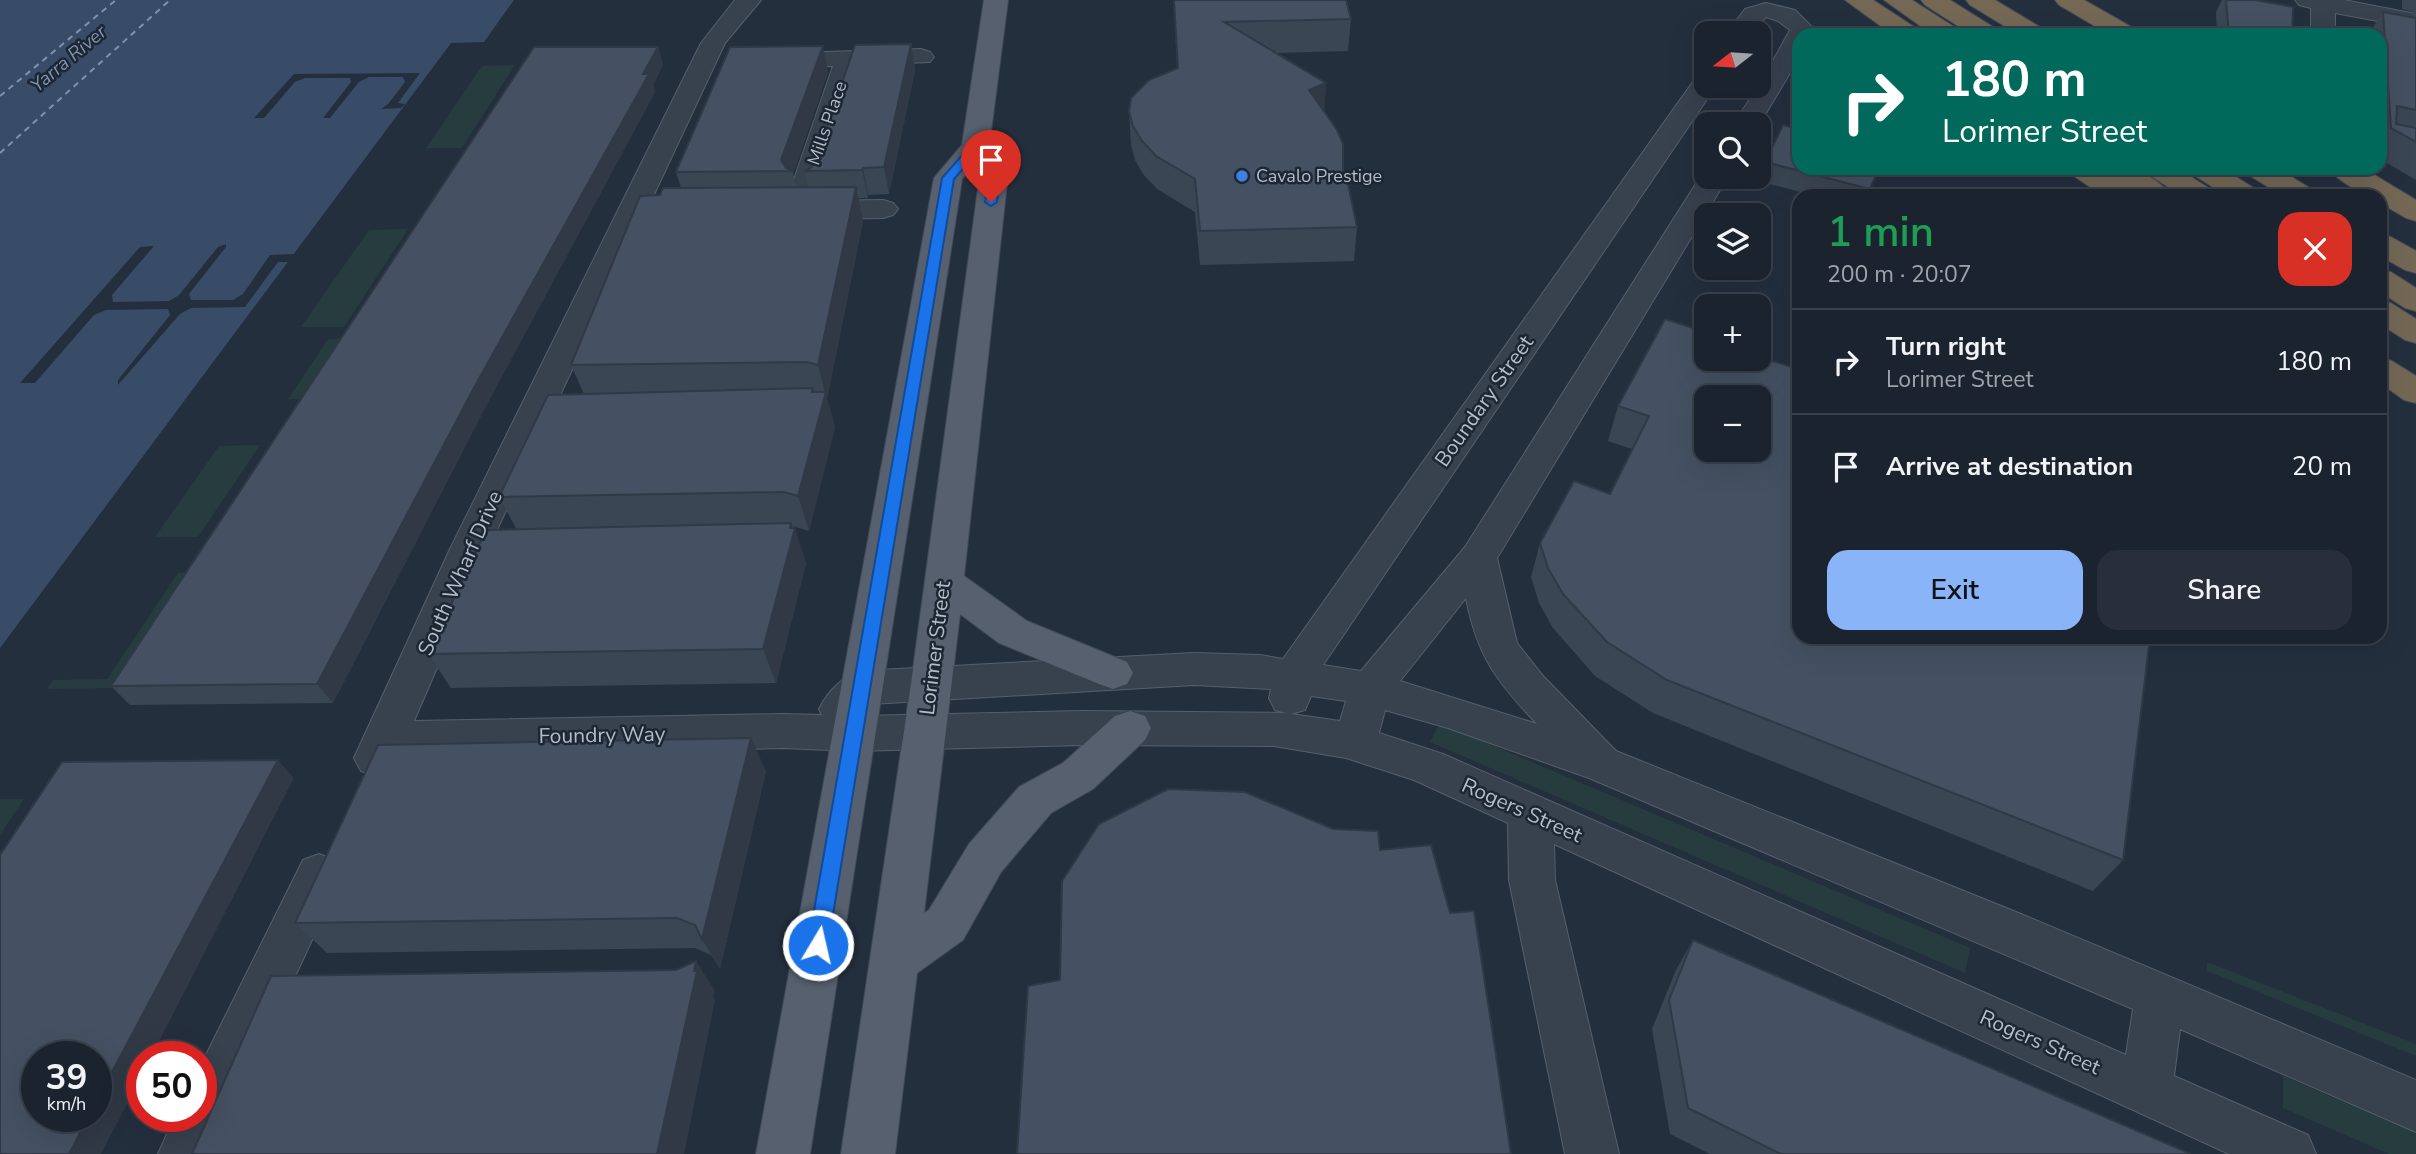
<!DOCTYPE html>
<html lang="en">
<head>
<meta charset="utf-8">
<style>
	body { margin:0; font-family:"Nunito Sans",sans-serif; background:#282f3a; color:#f1f3f6; height:100vh; display:flex; flex-direction:column; font-size:26px; white-space:nowrap }
	* { box-sizing:border-box; margin:0 }
	p { font-size:23px; color:#a0a4aa }
	.icon { flex:none; width:38px; height:38px; fill:none; stroke:currentColor; stroke-width:2; stroke-linecap:round; stroke-linejoin:round }
	.map { position:relative; flex:1; overflow:hidden }
	.panel { position:absolute; left:1792px; top:189px; width:595px; height:455px; display:flex; flex-direction:column; background:#1b232e; border-radius:21px; box-shadow:0 7px 28px #0002,0 0 0 2px #39404a }
	.panel>* { flex:none }
	.guide { position:absolute; left:1792px; top:28px; width:595px; height:147px; border-radius:21px; box-shadow:0 7px 28px #0002,0 0 0 2px #39404a; background:#00695c; color:#fff; overflow:hidden }
	.needle { width:46px; rotate:253deg }
	.tools { position:absolute; left:1694px; top:21px; display:grid; gap:14px }
	.tools a { display:grid; place-items:center; width:77px; height:77px; border-radius:14px; background:#1b232e; box-shadow:0 7px 28px #0002,0 0 0 2px #39404a; font-size:35px }
	.speed { position:absolute; left:21px; top:1041px; display:flex; gap:14px; font-size:35px; font-weight:700; text-align:center }
	.speed>* { display:grid; place-content:center; width:91px; height:91px; border-radius:50%; background:#1b232e; box-shadow:0 7px 28px #0002,0 0 0 2px #39404a; line-height:1 }
	.speed small { font-size:18px; font-weight:400 }
	.speed .limit { border:10px solid #d22; background:#fff; color:#111 }
	.pin { position:absolute; display:grid; place-items:center; width:60px; height:60px; color:#fff; margin:-72px -30px; border-radius:50% 50% 50% 0; rotate:-45deg; box-shadow:0 0 7px #0007 }
	.pin .icon { rotate:45deg }
	.me { position:absolute; width:77px; margin:-38px; rotate:9deg; stroke-linejoin:round; filter:drop-shadow(0 0 5px #0008) }
	.turn { display:flex; align-items:center; gap:24px; height:147px; padding:0 35px; font-size:32px }
	.turn .icon { width:91px; height:91px; stroke-width:2.5 }
	.turn b { display:block; font-size:49px; line-height:60px }
	.round { display:grid; place-items:center; flex:none; width:74px; height:74px; border-radius:21px; background:#282f3a }
	.head { display:flex; align-items:center; justify-content:space-between; height:119px; padding:0 35px }
	h1 { font-size:42px; font-weight:600; line-height:52px; color:#1e9e55 }
	.button { display:flex; gap:14px; margin-top:auto; padding:14px 35px }
	.button a { flex:1; height:80px; border-radius:21px; background:#8ab4f8; color:#111; font-size:28px; font-weight:600; line-height:80px; text-align:center }
	.button a+a { background:#282f3a; color:#f1f3f6 }
	ul { padding:0; list-style:none }
	li { display:flex; align-items:center; gap:21px; height:105px; padding:0 35px; border-top:2px solid #39404a }
	li div { flex:1 }
	li b { display:block; font-size:26px }
	li em { font-style:normal }
	.map>svg:first-child { display:block }
</style>
</head>
<body>
<div class="map">
<svg width="2416" height="1154" viewBox="0 0 2416 1154">
	<rect width="100%" height="100%" fill="#242f3e"/>
	<g fill="#263c3f">
		<polygon points="515,65 462,148 426,148 482,66"/>
		<polygon points="408,229 344,327 301,327 369,230"/>
		<polygon points="351,338 312,399 288,399 328,339"/>
		<polygon points="260,445 198,537 155,537 219,446"/>
		<polygon points="178,573 189,573 112,688 47,689 53,680 107,679"/>
		<polygon points="1440,723 1970,948 1965,973 1430,742"/>
		<polygon points="0,799 24,799 0,835"/>
		<polygon points="2207,962 2416,1044 2416,1056 2207,971"/>
		<polygon points="2283,1076 2416,1133 2416,1154 2389,1154 2283,1108"/>
	</g>
	<polygon fill="#394c67" points="0,0 514,0 484,42 451,43 0,648"/>
	<g fill="#242f3e">
		<polygon points="420,73 398,103 405,104 401,108 381,109 388,104 405,82 403,77 369,77 359,82 330,118 323,118 351,82 350,78 305,78 295,82 264,118 254,118 294,74"/>
		<polygon points="226,244 226,247 189,294 191,300 233,300 243,294 270,255 294,254 289,262 278,262 245,307 191,308 180,314 118,385 118,380 170,315 168,309 106,310 94,315 35,383 20,383 140,247 154,246 112,295 113,302 169,301 179,295 218,247"/>
	</g>
	<g fill="none" stroke-linecap="round" stroke-linejoin="round">
		<g stroke="#7c92b1" stroke-width="2" stroke-dasharray="6 5" stroke-linecap="butt">
			<polyline points="0,96 116,0"/>
			<polyline points="0,153 170,0"/>
		</g>
		<g stroke="#565f6c" stroke-width="2">
			<g id="minor">
				<path d="M735 0H761L725 43 488 549 414 721 783 714 822 715 819 709C828 691 841 678 860 671L1194 653 1260 655 1283 659 1697 76 1706 73V86H1716L1323 665 1361 671 1465 547 1704 171 1706 170V177H1728L1497 558 1517 643 1543 676 1616 751 2021 914 2416 1080V1132L2180 1029 2174 1076 2308 1135 2316 1154H2229L1554 844 1555 880 1619 1154H1565L1509 880 1508 823 1414 780 1346 758 1274 746 1082 745 854 751 783 748 398 756 391 771 376 776 361 771 354 758 450 549 701 43ZM1466 598C1477 656 1497 682 1537 724L1400 681ZM1194 685 1271 689 1269 698 1275 710 1286 713 1082 711 859 716 871 704ZM1311 696 1346 701 1340 721 1291 714 1305 710ZM1385 710 1448 728 1589 778 2133 1009 2126 1055 1443 754 1379 733Z"/>
				<polygon points="2295,0 2344,0 2416,14 2416,28 2335,13 2335,35 2311,35 2311,8 2299,5"/>
				<polygon points="1766,3 1795,10 1814,29 1812,35 1799,35 1799,58 1759,125 1733,124 1759,86 1790,30 1778,21 1766,17 1751,33 1727,33 1745,9"/>
				<polygon points="921,49 930,52 934,57 930,62 859,65 819,188 815,194 805,197 795,194 791,188 833,66 771,67 762,64 758,59 762,54"/>
				<polygon points="883,200 893,203 898,209 893,215 883,218 808,219 798,216 793,210 798,204 808,201"/>
				<polygon points="319,854 335,860 342,875 213,1154 158,1154 175,1116 201,1116 201,1065 303,860"/>
			</g>
		</g>
		<g stroke="#414a57" stroke-width="2">
			<polygon id="major" points="984,0 1008,0 989,147 1008,174 964,576 1027,621 1127,662 1133,673 1127,684 1113,689 1099,684 999,643 960,614 924,913 929,910 969,844 1019,787 1063,763 1115,716 1130,711 1145,716 1151,728 1145,740 1093,789 1051,813 1001,872 963,940 917,973 895,1154 841,1154 911,684 980,174 974,165 962,179 810,1154 756,1154 934,178 962,145"/>
		</g>
		<g stroke="#434c59" stroke-width="2">
			<g id="highway">
				<polygon points="1845,0 1873,0 1919,30 1922,35 1893,35"/>
				<polygon points="1884,0 1912,0 1959,30 1962,35 1933,35"/>
				<polygon points="1921,0 1950,0 1998,30 2001,35 1972,35 1925,5"/>
				<polygon points="1966,0 1995,0 2045,30 2048,35 2019,35 1970,5"/>
				<polygon points="2055,0 2084,0 2137,30 2140,35 2110,35 2059,5"/>
				<path d="M2067 168C2103 168 2147 161 2171 196H2103L2071 174Z"/>
				<polygon points="2144,168 2177,168 2212,190 2216,196 2182,196 2148,174"/>
				<polygon points="2188,168 2222,168 2257,190 2261,196 2227,196 2192,174"/>
				<polygon points="2243,168 2277,168 2313,190 2317,196 2283,196 2247,174"/>
				<path d="M2329 168H2363L2416 200V221L2406 218 2380 203V196C2364 196 2338 182 2329 168Z"/>
				<polygon points="2380,234 2391,237 2416,251 2416,273 2405,270 2380,256"/>
				<polygon points="2380,270 2391,272 2416,288 2416,311 2405,308 2380,292"/>
				<polygon points="2380,300 2391,303 2416,319 2416,343 2405,340 2380,324"/>
				<polygon points="2380,357 2392,361 2416,376 2416,403 2404,400 2380,383"/>
			</g>
		</g>
		<use href="#minor" fill="#38414e" fill-rule="evenodd"/>
		<use href="#major" fill="#56606e" fill-rule="evenodd"/>
		<use href="#highway" fill="#746855" fill-rule="evenodd"/>
	</g>
	<g fill="#3b4654">
		<polygon points="1174,0 1346,0 1351,19 1348,51 1276,53 1326,83 1324,111 1357,227 1354,261 1200,265 1195,212 1157,189 1143,174 1135,160 1131,145 1129,112 1177,68"/>
		<polygon points="2222,0 2255,0 2292,35 2217,35 2216,12"/>
		<polygon points="2402,0 2416,0 2416,180 2380,159 2380,35 2368,35 2383,12 2411,17 2414,12 2402,9"/>
		<polygon points="911,44 915,70 889,194 868,195 868,198 858,198 863,221 827,399 835,427 809,531 793,526 806,563 776,683 451,688 428,654 517,530 499,497 584,394 571,365 660,195 681,188 676,172 828,72 793,174 797,187 808,187 804,171 811,168"/>
		<polygon points="658,47 663,65 653,85 655,92 487,404 333,703 130,705 111,686"/>
		<polygon points="1765,162 1879,168 1867,196 1816,196 1758,181"/>
		<polygon points="1706,306 2123,860 2093,891 1653,713 1595,676 1553,628 1539,603 1531,577 1540,543 1610,494 1632,449 1608,441 1618,406 1693,328"/>
		<polygon points="766,771 720,969 711,955 695,948 327,953 295,923"/>
		<polygon points="1693,940 2191,1154 1710,1154 1670,1134 1652,1029 1676,970"/>
	</g>
	<g fill="#303945">
		<polygon points="911,44 915,70 889,194 884,167"/>
		<polygon points="823,46 828,72 793,174 793,171 784,171 781,160"/>
		<polygon points="658,47 663,65 653,85 655,92 487,404 333,703 317,684 476,384"/>
		<polygon points="1326,83 1324,115 1309,90"/>
		<polygon points="863,168 868,195 868,198 862,170"/>
		<polygon points="856,187 863,221 827,399 835,427 809,531 798,496 812,392 813,388 820,414 825,393 818,365"/>
		<polygon points="791,523 794,531 795,528 806,563 776,683 763,649"/>
		<polygon points="751,738 766,771 720,969 702,939"/>
		<polygon points="278,760 294,778 151,1057 142,1057 142,1075 101,1154 69,1154 89,1116 96,1116 96,1102"/>
		<polygon points="696,961 715,991 713,997 715,1000 684,1154 657,1154"/>
	</g>
	<g fill="#455162" stroke="#303945" stroke-width="2" fill-rule="evenodd">
		<polygon points="1174,0 1346,0 1351,19 1224,22 1326,83 1309,90 1337,130 1343,144 1343,178 1347,179 1357,227 1200,231 1195,179 1156,156 1142,141 1133,126 1129,112 1131,98 1149,80 1178,68"/>
		<polygon points="2226,0 2255,0 2293,7 2292,35 2229,35"/>
		<polygon points="2383,12 2416,18 2416,110 2397,106 2396,124 2416,128 2416,142 2391,128"/>
		<polygon points="911,44 884,167 863,168 862,170 804,171 811,168 815,162 855,45"/>
		<polygon points="823,46 781,160 786,168 793,171 676,172 730,47"/>
		<polygon points="534,47 658,47 643,74 649,74 476,384 317,684 111,686"/>
		<polygon points="1783,125 1799,129 1799,168 1879,168 1870,189 1765,162"/>
		<polygon points="856,187 818,365 807,362 571,365 640,196 660,195 663,188"/>
		<path d="M1705 302 1718 306H1706V359H1759V357L1799 369V637H2150L2123 860 1667 680 1607 642 1563 594 1548 568 1540 543 1574 481 1610 494 1649 416 1618 406 1665 319 1693 328ZM1706 397H1759V450H1706Z"/>
		<polygon points="1759,319 1764,320 1759,333"/>
		<polygon points="813,388 812,392 826,392 798,496 784,492 499,497 548,395"/>
		<polygon points="791,523 790,528 795,528 763,649 428,654 486,530"/>
		<polygon points="751,738 702,939 695,925 677,918 295,923 378,745"/>
		<polygon points="278,760 96,1102 96,1057 37,1057 37,1116 89,1116 69,1154 0,1154 0,855 62,762"/>
		<polygon points="1168,789 1245,792 1333,829 1378,831 1380,850 1431,845 1450,913 1474,911 1511,1154 1017,1154 1028,986 1060,980 1062,881 1099,824"/>
		<polygon points="1693,940 2191,1154 1781,1154 1688,1108 1669,1000"/>
		<polygon points="696,961 694,971 697,971 657,1154 192,1154 271,976 676,970"/>
	</g>
	<polygon fill="#1a73e8" stroke="#114b97" stroke-width="2" points="971,145 979,145 1000,174 997,202 991,206 985,202 989,174 975,155 954,179 828,945 825,952 818,955 811,952 808,945 942,178"/>
	<circle fill="#3f7fe0" stroke="#1d2633" stroke-width="2.5" cx="1242" cy="176" r="7"/>
	<g text-anchor="middle" stroke-width="5" stroke-linejoin="round" paint-order="stroke">
		<g font-size="18" fill="#b4bcc9" stroke="#1d2633">
			<text transform="translate(827 123) rotate(-71)" y="6">Mills Place</text>
		</g>
		<g font-size="18" fill="#b4bcc9" stroke="#1d2633" text-anchor="start">
			<text x="1256" y="182">Cavalo Prestige</text>
		</g>
		<g font-size="19" font-style="italic" fill="#7c92b1" stroke="#1d2633">
			<text transform="translate(68 58) rotate(-40)" y="7">Yarra River</text>
		</g>
		<g font-size="21" fill="#b4bcc9" stroke="#1d2633">
			<text transform="translate(1484 401) rotate(-55)" y="7">Boundary Street</text>
			<text transform="translate(460 573) rotate(-66)" y="7">South Wharf Drive</text>
			<text transform="translate(935 648) rotate(-83)" y="7">Lorimer Street</text>
			<text transform="translate(602 735) rotate(-1)" y="7">Foundry Way</text>
			<text transform="translate(1522 810) rotate(24)" y="7">Rogers Street</text>
			<text transform="translate(2040 1042) rotate(24)" y="7">Rogers Street</text>
		</g>
	</g>
</svg>
<div class="tools">
<a><svg class="needle" viewBox="-14 -14 28 28"><path d="M0-13l5 13h-10z" fill="#e53935"/><path d="M0 13l5-13h-10z" fill="#a0a4aa"/></svg></a>
<a><svg class="icon" aria-label="search" viewBox="0 0 24 24"><circle cx="10" cy="10" r="6"/><path d="M15 15l6 6"/></svg></a>
<a><svg class="icon" aria-label="layers" viewBox="0 0 24 24"><path d="M12 4l9 5-9 5-9-5zM3 14l9 5 9-5"/></svg></a>
<a>+</a>
<a>−</a>
</div>
<div class="speed"><div>39<small>km/h</small></div><div class="limit">50</div></div>
<div class="pin" style="left:991px;top:202px;background:#d93025"><svg class="icon" aria-label="arrive" viewBox="0 0 24 24"><path d="M6 21V4h12l-3 4 3 4H6"/></svg></div>
<svg class="me" style="left:818px;top:945px" viewBox="-20 -20 40 40"><circle r="17" fill="#1a73e8" stroke="#fff" stroke-width="3"/><path d="M0-11L8 9 0 5-8 9z" fill="#fff"/></svg>
<div class="guide">
<div class="turn"><svg class="icon" aria-label="right" viewBox="0 0 24 24"><path d="M7 20v-9h11M14 6l5 5-5 5"/></svg><div><b>180 m</b>Lorimer Street</div></div>
</div>
<section class="panel">
<div class="head"><div><h1>1 min</h1><p>200 m · 20:07</p></div><a class="round" style="background:#d93025;color:#fff"><svg class="icon" aria-label="close" viewBox="0 0 24 24"><path d="M6 6l12 12M18 6L6 18"/></svg></a></div>
<ul>
<li><svg class="icon" aria-label="right" viewBox="0 0 24 24"><path d="M7 20v-9h11M14 6l5 5-5 5"/></svg><div><b>Turn right</b><p>Lorimer Street</p></div><em>180 m</em></li>
<li><svg class="icon" aria-label="arrive" viewBox="0 0 24 24"><path d="M6 21V4h12l-3 4 3 4H6"/></svg><div><b>Arrive at destination</b></div><em>20 m</em></li>
</ul>
<div class="button"><a>Exit</a><a>Share</a></div>
</section>
</div>
</body>
</html>
